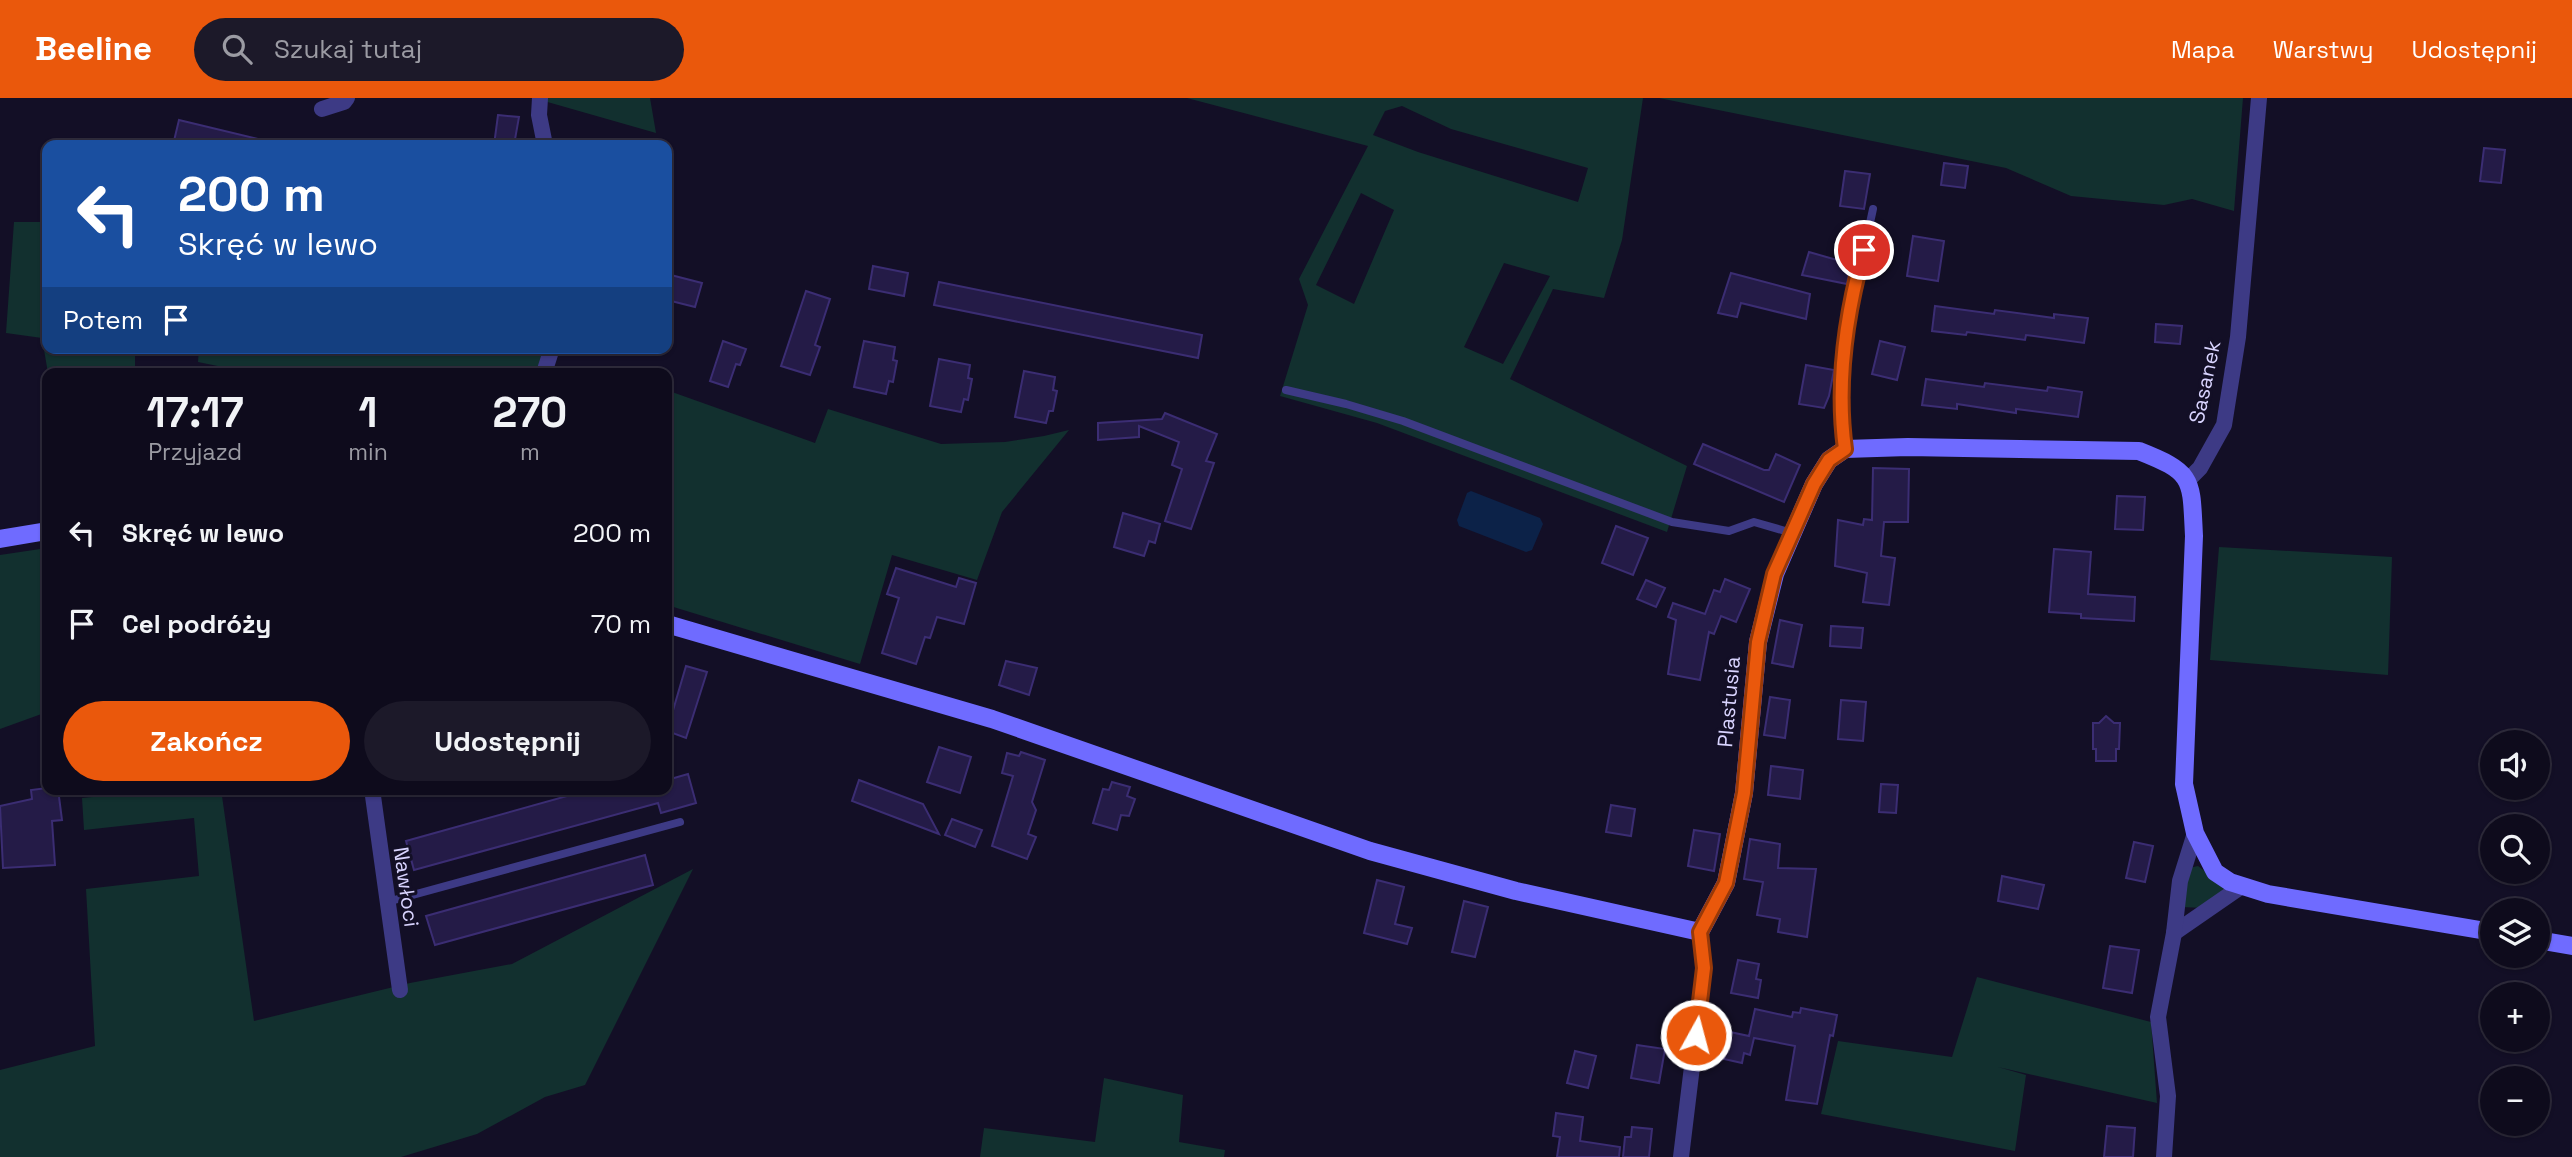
<!DOCTYPE html>
<html lang="pl">
<head>
<meta charset="utf-8">
<style>
	body { margin:0; font-family:"Space Grotesk",sans-serif; background:#1c1929; color:#f1f3f6; height:100vh; display:flex; flex-direction:column; font-size:26px; white-space:nowrap }
	* { box-sizing:border-box; margin:0 }
	p { font-size:23px; color:#9b9ba3 }
	.icon { flex:none; width:38px; height:38px; fill:none; stroke:currentColor; stroke-width:2; stroke-linecap:round; stroke-linejoin:round }
	.map { position:relative; flex:1; overflow:hidden }
	.details { position:absolute; left:42px; top:270px; width:630px; height:427px; display:flex; flex-direction:column; background:#0e0b1c; border-radius:14px; box-shadow:0 2px 5px #0004,0 0 0 2px #2e2b3b }
	.details>* { flex:none }
	.guide { position:absolute; left:42px; top:42px; width:630px; height:214px; border-radius:14px; box-shadow:0 2px 5px #0004,0 0 0 2px #2e2b3b; background:#1a4fa0; color:#fff; overflow:hidden }
	.buttons { position:absolute; left:2480px; top:632px; display:grid; gap:14px }
	.buttons a { display:grid; place-items:center; width:70px; height:70px; border-radius:50%; background:#0e0b1c; box-shadow:0 2px 5px #0004,0 0 0 2px #2e2b3b; font-size:35px }
	.pin { position:absolute; display:grid; place-items:center; width:60px; height:60px; color:#fff; margin:-30px; border:4px solid #fff; border-radius:50%; box-shadow:0 2px 7px #0007 }
	.me { position:absolute; width:77px; margin:-38px; rotate:7deg; stroke-linejoin:round; filter:drop-shadow(0 0 5px #0008) }
	.turn { display:flex; align-items:center; gap:24px; height:147px; padding:0 21px; font-size:32px }
	.turn .icon { width:91px; height:91px; stroke-width:2.5 }
	.turn b { display:block; font-size:49px; line-height:60px }
	.then { display:flex; align-items:center; height:66px; padding:0 21px; background:#0003; gap:14px; font-size:26px }
	.eta { display:flex; justify-content:space-evenly; align-items:center; height:119px; text-align:center }
	.eta b { font-size:42px; font-weight:700; line-height:49px }
	.button { display:flex; gap:14px; margin-top:auto; padding:14px 21px }
	.button a { flex:1; height:80px; border-radius:42px; background:#ea580c; color:#fff; font-size:28px; font-weight:700; line-height:80px; text-align:center }
	.button a+a { background:#1c1929; color:#f1f3f6 }
	ul { padding:0; list-style:none }
	li { display:flex; align-items:center; gap:21px; height:91px; padding:0 21px }
	li div { flex:1 }
	li b { display:block; font-size:26px }
	li em { font-style:normal }
	header { display:flex; align-items:center; gap:42px; box-sizing:border-box; height:98px; padding:0 35px; background:#ea580c; color:#fff }
	header strong { font-size:33px }
	nav { display:flex; gap:38px; margin-inline-start:auto; font-size:24px }
	.search { width:490px; height:63px; background:#1c1929; display:flex; align-items:center; gap:18px; box-sizing:border-box; padding:0 24px; border-radius:38px; color:#9b9ba3; font-size:26px }
	.map>svg:first-child { display:block }
</style>
</head>
<body>
<header>
<strong>Beeline</strong>
<div class="search"><svg class="icon" aria-label="search" viewBox="0 0 24 24"><circle cx="10" cy="10" r="6"/><path d="M15 15l6 6"/></svg>Szukaj tutaj</div>
<nav><a>Mapa</a><a>Warstwy</a><a>Udostępnij</a></nav>
</header>
<div class="map">
<svg width="2572" height="1059" viewBox="0 0 2572 1059">
	<rect width="100%" height="100%" fill="#130f26"/>
	<g fill="#12302f" fill-rule="evenodd">
		<polygon points="545,0 650,0 656,35 544,3"/>
		<path d="M1187 0H1643L1622 142 1604 200 1553 191 1510 281 1687 368 1667 434 1377 325 1280 298 1308 207 1299 181 1368 48ZM1402 8 1451 31 1588 70 1578 104 1418 54 1373 37 1385 13ZM1361 95 1394 112 1354 206 1316 187ZM1504 165 1550 178 1503 266 1464 249Z"/>
		<polygon points="1659,0 2243,0 2234,113 2192,101 2164,107 2071,98 2006,70"/>
		<polygon points="14,124 47,124 47,250 135,250 135,275 48,275 42,240 6,235"/>
		<polygon points="199,250 546,250 536,275 252,275 198,264"/>
		<polygon points="672,294 815,345 828,311 941,346 1005,344 1044,338 1069,332 1002,414 977,482 892,457 860,566 667,507 667,321"/>
		<polygon points="2219,449 2392,459 2388,577 2210,562"/>
		<polygon points="47,450 47,614 0,631 0,457"/>
		<polygon points="175,691 221,691 254,923 410,885 512,866 693,771 585,987 545,999 477,1036 401,1059 0,1059 0,972 95,948 86,791 199,778 194,720 84,732 82,700"/>
		<polygon points="2198,768 2226,789 2205,810 2181,809 2189,770"/>
		<polygon points="1977,879 2151,924 2157,1005 1998,969 2026,977 2015,1053 1821,1016 1838,943 1952,959"/>
		<polygon points="1104,980 1183,997 1179,1044 1225,1052 1224,1059 980,1059 984,1030 1095,1044"/>
	</g>
	<polygon fill="#0c2248" points="1471,393 1540,420 1543,426 1532,452 1526,454 1459,428 1457,422 1467,395"/>
	<g fill="#241b47" stroke="#3b2d73" stroke-width="2">
		<polygon points="498,17 519,19 514,47 494,47"/>
		<polygon points="179,22 258,41 257,47 173,47"/>
		<polygon points="2484,50 2505,52 2501,85 2480,83"/>
		<polygon points="1944,65 1968,68 1965,90 1941,87"/>
		<polygon points="1845,73 1870,76 1864,111 1840,108"/>
		<polygon points="1913,138 1944,143 1938,183 1907,178"/>
		<polygon points="1809,154 1851,166 1847,186 1802,177"/>
		<polygon points="873,168 908,175 904,198 869,191"/>
		<polygon points="1731,175 1810,196 1806,221 1741,205 1737,219 1718,215"/>
		<polygon points="667,176 702,185 695,209 667,202"/>
		<polygon points="939,184 1202,237 1198,260 934,207"/>
		<polygon points="806,193 830,201 815,247 820,249 810,277 781,268"/>
		<polygon points="1935,208 1994,216 1995,212 2054,220 2054,216 2088,220 2084,245 2026,237 2025,242 1967,234 1966,237 1932,233"/>
		<polygon points="2156,226 2182,228 2180,246 2155,244"/>
		<polygon points="723,243 746,251 740,267 736,266 728,289 710,283"/>
		<polygon points="864,243 895,249 893,262 897,263 893,284 889,283 886,296 854,289"/>
		<polygon points="1880,243 1905,249 1897,282 1872,276"/>
		<polygon points="939,261 970,267 968,280 972,281 968,302 964,301 961,314 930,308"/>
		<polygon points="1806,267 1834,272 1829,298 1824,310 1799,306"/>
		<polygon points="1024,273 1055,279 1053,292 1057,293 1053,313 1049,313 1046,325 1015,319"/>
		<polygon points="1926,281 1984,289 1985,285 2047,293 2048,289 2082,294 2078,319 2016,311 2016,315 1957,306 1957,311 1922,307"/>
		<polygon points="1165,315 1217,336 1206,363 1214,365 1191,431 1165,423 1182,371 1172,367 1179,344 1139,328 1139,339 1098,342 1098,325 1162,321"/>
		<polygon points="1703,346 1764,372 1769,372 1776,356 1800,367 1784,404 1694,366"/>
		<polygon points="1873,370 1909,371 1908,424 1884,424 1881,458 1895,460 1889,507 1863,504 1867,475 1835,468 1838,422 1863,427 1864,421 1872,422"/>
		<polygon points="2117,398 2145,399 2143,432 2115,431"/>
		<polygon points="1123,415 1160,426 1155,445 1149,443 1144,458 1114,449"/>
		<polygon points="1616,428 1648,440 1633,477 1602,465"/>
		<polygon points="2054,451 2091,454 2088,496 2135,499 2134,523 2081,520 2081,516 2049,514"/>
		<polygon points="896,470 956,489 959,480 976,485 964,526 937,519 930,540 925,539 916,566 882,555 899,500 887,496"/>
		<polygon points="1725,481 1750,491 1736,524 1721,518 1714,536 1709,534 1700,582 1668,576 1676,522 1668,519 1673,505 1705,516 1714,492 1720,494"/>
		<polygon points="1646,482 1665,490 1656,509 1637,501"/>
		<polygon points="1780,522 1802,527 1793,569 1772,565"/>
		<polygon points="1831,528 1863,530 1861,550 1830,548"/>
		<polygon points="1006,563 1037,570 1029,597 999,587"/>
		<polygon points="686,568 707,574 686,640 667,633"/>
		<polygon points="1770,599 1790,602 1785,640 1764,637"/>
		<polygon points="1841,602 1866,604 1863,643 1838,641"/>
		<polygon points="2106,618 2114,625 2120,625 2119,651 2116,651 2116,663 2096,663 2096,651 2093,651 2093,625 2099,625"/>
		<polygon points="939,649 971,659 960,695 927,684"/>
		<polygon points="1021,654 1045,662 1032,704 1036,712 1028,736 1036,739 1027,761 992,748 1013,678 1002,675 1007,655 1019,658"/>
		<polygon points="1771,668 1803,672 1800,701 1768,697"/>
		<polygon points="688,676 696,705 661,715 658,705 414,772 406,743 592,691 667,691 667,682"/>
		<polygon points="859,682 923,706 939,736 852,703"/>
		<polygon points="1112,684 1130,689 1127,698 1135,701 1129,718 1121,717 1117,732 1093,725 1103,691 1109,692"/>
		<polygon points="1881,686 1898,687 1896,715 1879,714"/>
		<polygon points="47,690 58,691 62,722 52,723 55,767 3,770 0,708 32,701 31,692"/>
		<polygon points="1611,707 1635,711 1631,738 1606,734"/>
		<polygon points="952,721 982,732 975,749 945,737"/>
		<polygon points="1694,732 1720,736 1714,773 1688,768"/>
		<polygon points="1750,741 1780,746 1778,770 1816,771 1807,839 1778,834 1780,821 1757,817 1763,784 1744,781"/>
		<polygon points="2134,744 2153,748 2145,784 2126,780"/>
		<polygon points="645,757 653,787 435,847 426,818"/>
		<polygon points="2002,778 2044,787 2038,811 1998,803"/>
		<polygon points="1377,782 1404,789 1395,826 1412,830 1407,846 1364,835"/>
		<polygon points="1464,803 1488,809 1475,859 1452,854"/>
		<polygon points="2110,848 2139,852 2132,895 2103,890"/>
		<polygon points="1738,862 1759,866 1756,881 1761,882 1758,900 1731,895"/>
		<polygon points="1801,910 1837,917 1833,938 1830,937 1817,1006 1786,1002 1795,948 1754,940 1750,957 1744,955 1742,965 1724,961 1730,934 1749,938 1755,911 1792,919 1793,914 1800,915"/>
		<polygon points="1637,947 1665,951 1659,985 1631,980"/>
		<polygon points="1575,953 1596,958 1588,990 1567,985"/>
		<polygon points="1556,1015 1583,1019 1580,1043 1620,1049 1619,1059 1557,1059 1560,1039 1553,1038"/>
		<polygon points="2107,1028 2135,1030 2133,1059 2104,1059"/>
		<polygon points="1632,1029 1652,1031 1649,1059 1623,1059 1625,1039 1631,1039"/>
	</g>
	<g fill="none" stroke-linecap="round" stroke-linejoin="round">
		<g stroke="#3d3a85" stroke-width="8">
			<polyline points="1286,292 1346,306 1403,323 1672,424 1729,433 1754,424 1792,435"/>
			<polyline points="1845,351 1840,307 1847,231 1873,111"/>
			<polyline points="387,804 680,724"/>
		</g>
		<g stroke="#3d3a85" stroke-width="16">
			<polyline points="540,0 539,17 545,47"/>
			<polyline points="322,11 344,4 347,0"/>
			<polyline points="544,275 552,250"/>
			<polyline points="2188,382 2200,370 2224,327 2238,239 2259,0"/>
			<polyline points="372,691 400,892"/>
			<polyline points="2174,835 2242,788"/>
			<polyline points="1681,1059 1704,870 1700,834"/>
			<polyline points="2164,1059 2168,998 2158,919 2174,835 2180,783 2195,735"/>
		</g>
		<g stroke="#6f6bff" stroke-width="18">
			<polyline points="0,441 47,433"/>
			<path d="M667 526 992 621 1370 753 1516 793 1700 834 1726 785 1744 695 1758 544 1775 476 1814 386 1829 362 1845 351 1908 349 2139 353C2195 375 2191 381 2194 438L2184 686 2195 735 2215 774 2230 784 2268 796 2492 834"/>
			<polyline points="2538,842 2572,848"/>
		</g>
	</g>
	<g fill="none" stroke-linecap="round" stroke-linejoin="round">
		<g stroke="#983908" stroke-width="18">
			<path id="route" d="M1696 937 1704 870 1700 834 1726 785 1744 695 1758 544 1774 476 1814 386 1829 362 1845 351C1836 285 1846 216 1864 152"/>
		</g>
		<use href="#route" stroke="#ea580c" stroke-width="12"/>
	</g>
	<g text-anchor="middle" stroke-width="6" stroke-linejoin="round" paint-order="stroke">
		<g font-size="21" fill="#d9d4ff" stroke="#130f26">
			<text transform="translate(2205 284) rotate(-78)" y="7">Sasanek</text>
			<text transform="translate(1729 604) rotate(-85)" y="7">Plastusia</text>
			<text transform="translate(406 789) rotate(82)" y="7">Nawłoci</text>
		</g>
	</g>
</svg>
<div class="buttons">
<a><svg class="icon" aria-label="sound" viewBox="0 0 24 24"><path d="M4 9h4l5-4v14l-5-4H4zM17 9q2 3 0 6"/></svg></a>
<a><svg class="icon" aria-label="search" viewBox="0 0 24 24"><circle cx="10" cy="10" r="6"/><path d="M15 15l6 6"/></svg></a>
<a><svg class="icon" aria-label="layers" viewBox="0 0 24 24"><path d="M12 4l9 5-9 5-9-5zM3 14l9 5 9-5"/></svg></a>
<a>+</a>
<a>−</a>
</div>
<div class="pin" style="left:1864px;top:152px;background:#d93025"><svg class="icon" aria-label="arrive" viewBox="0 0 24 24"><path d="M6 21V4h12l-3 4 3 4H6"/></svg></div>
<svg class="me" style="left:1696px;top:937px" viewBox="-20 -20 40 40"><circle r="17" fill="#ea580c" stroke="#fff" stroke-width="3"/><path d="M0-11L8 9 0 5-8 9z" fill="#fff"/></svg>
<div class="guide">
<div class="turn"><svg class="icon" aria-label="left" viewBox="0 0 24 24"><path d="M17 20v-9H6M10 6l-5 5 5 5"/></svg><div><b>200 m</b>Skręć w lewo</div></div>
<div class="then">Potem<svg class="icon" aria-label="arrive" viewBox="0 0 24 24"><path d="M6 21V4h12l-3 4 3 4H6"/></svg></div>
</div>
<section class="details">
<div class="eta">
<div><b>17:17</b><p>Przyjazd</p></div>
<div><b>1</b><p>min</p></div>
<div><b>270</b><p>m</p></div>
</div>
<ul>
<li><svg class="icon" aria-label="left" viewBox="0 0 24 24"><path d="M17 20v-9H6M10 6l-5 5 5 5"/></svg><div><b>Skręć w lewo</b></div><em>200 m</em></li>
<li><svg class="icon" aria-label="arrive" viewBox="0 0 24 24"><path d="M6 21V4h12l-3 4 3 4H6"/></svg><div><b>Cel podróży</b></div><em>70 m</em></li>
</ul>
<div class="button"><a>Zakończ</a><a>Udostępnij</a></div>
</section>
</div>
</body>
</html>
